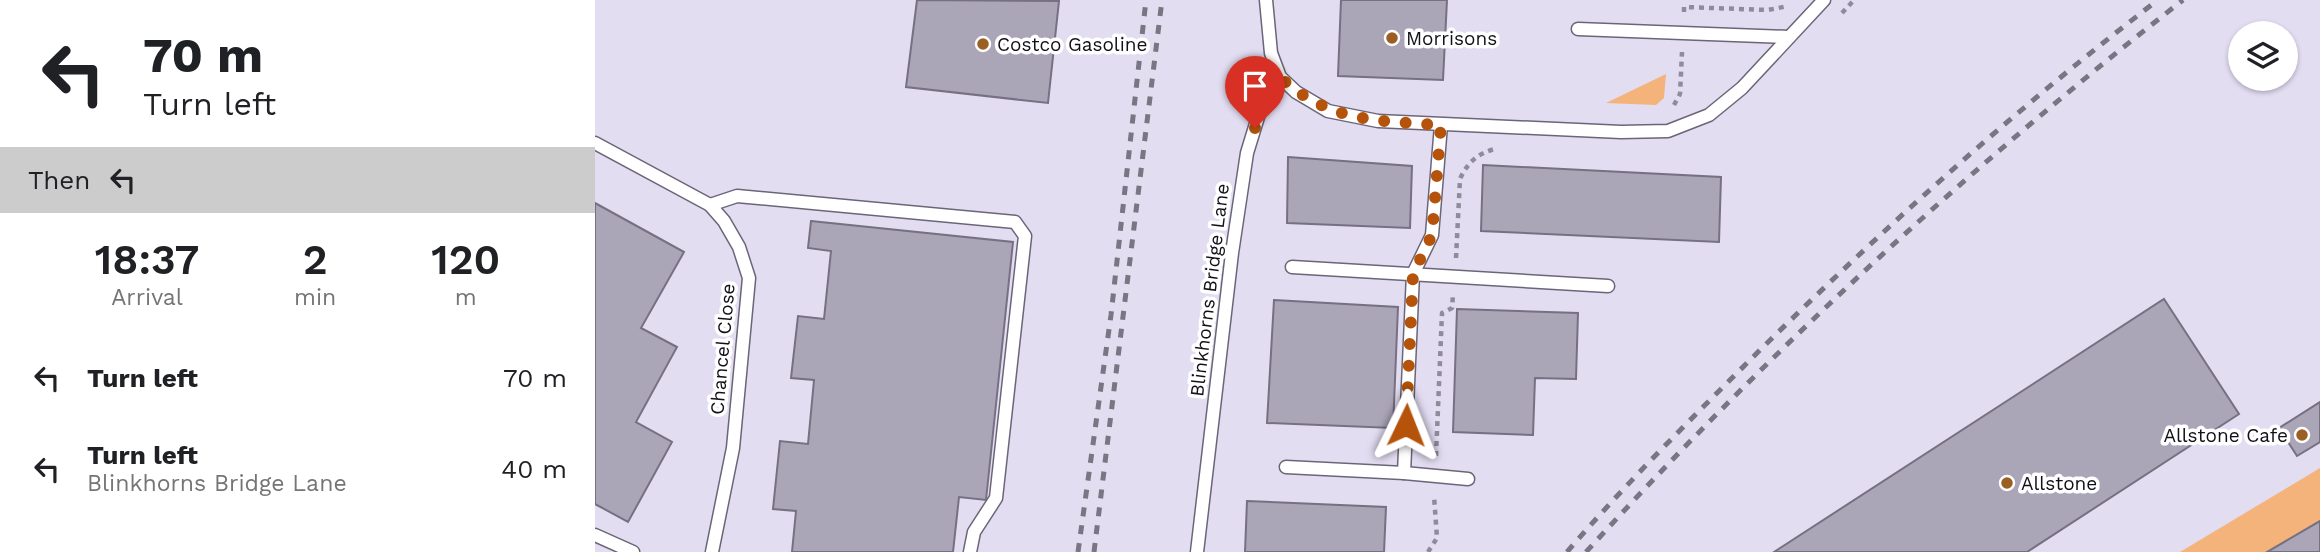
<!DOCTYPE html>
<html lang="en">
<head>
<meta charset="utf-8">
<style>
	body { margin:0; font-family:"Work Sans",sans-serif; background:#f2f2f2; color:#202124; height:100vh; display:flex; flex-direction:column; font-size:26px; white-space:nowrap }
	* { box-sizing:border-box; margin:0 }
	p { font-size:23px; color:#757577 }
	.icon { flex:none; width:38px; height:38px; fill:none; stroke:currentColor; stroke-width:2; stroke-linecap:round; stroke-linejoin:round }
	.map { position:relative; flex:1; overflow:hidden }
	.side { display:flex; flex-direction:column; background:#fff; width:595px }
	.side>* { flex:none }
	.banner { background:#fff; color:#202124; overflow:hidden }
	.buttons { position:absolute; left:1633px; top:21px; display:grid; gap:14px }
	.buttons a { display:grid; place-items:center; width:70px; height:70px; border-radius:50%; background:#fff; box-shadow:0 2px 5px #0004; font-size:35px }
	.pin { position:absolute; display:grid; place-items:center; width:60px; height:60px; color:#fff; margin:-72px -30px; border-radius:50% 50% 50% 0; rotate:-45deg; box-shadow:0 0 7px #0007 }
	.pin .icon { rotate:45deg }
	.me { position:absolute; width:77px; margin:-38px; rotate:2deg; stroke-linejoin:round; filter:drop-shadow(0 0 5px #0008) }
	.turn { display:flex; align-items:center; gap:24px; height:147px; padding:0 28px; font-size:32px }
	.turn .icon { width:91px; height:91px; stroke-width:2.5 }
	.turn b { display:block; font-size:49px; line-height:60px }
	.then { display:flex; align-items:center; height:66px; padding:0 28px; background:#0003; gap:14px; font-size:26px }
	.eta { display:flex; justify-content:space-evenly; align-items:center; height:119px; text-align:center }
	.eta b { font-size:42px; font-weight:600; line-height:49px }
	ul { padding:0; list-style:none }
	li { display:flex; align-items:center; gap:21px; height:91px; padding:0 28px }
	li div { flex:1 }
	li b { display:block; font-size:26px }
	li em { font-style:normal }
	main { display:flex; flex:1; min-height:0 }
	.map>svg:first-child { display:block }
</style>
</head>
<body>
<main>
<section class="side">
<div class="banner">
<div class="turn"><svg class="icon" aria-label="left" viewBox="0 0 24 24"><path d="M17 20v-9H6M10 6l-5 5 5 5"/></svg><div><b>70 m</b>Turn left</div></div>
<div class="then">Then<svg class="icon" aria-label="left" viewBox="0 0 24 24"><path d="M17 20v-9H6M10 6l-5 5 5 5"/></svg></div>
</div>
<div class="eta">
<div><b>18:37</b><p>Arrival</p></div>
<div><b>2</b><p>min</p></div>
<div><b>120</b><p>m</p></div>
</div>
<ul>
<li><svg class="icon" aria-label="left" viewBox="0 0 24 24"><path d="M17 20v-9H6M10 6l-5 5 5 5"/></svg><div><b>Turn left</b></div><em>70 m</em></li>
<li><svg class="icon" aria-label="left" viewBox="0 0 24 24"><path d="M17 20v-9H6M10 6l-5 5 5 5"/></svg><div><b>Turn left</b><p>Blinkhorns Bridge Lane</p></div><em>40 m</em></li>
</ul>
</section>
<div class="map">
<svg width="1725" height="552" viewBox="0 0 1725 552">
	<rect width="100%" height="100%" fill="#e3ddf2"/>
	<g fill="#f5b37c">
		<polygon points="1071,74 1069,98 1061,105 1011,103"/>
		<polygon points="1725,468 1725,552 1585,552"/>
	</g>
	<g fill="#aba5b8" stroke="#767082" stroke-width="2">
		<polygon points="322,0 464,1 453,103 311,87"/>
		<polygon points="746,0 852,0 848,80 743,76"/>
		<polygon points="693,157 817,166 815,228 692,223"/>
		<polygon points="888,165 1126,177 1124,242 886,231"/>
		<polygon points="0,203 89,252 46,328 82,347 41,422 77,442 33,522 0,504"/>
		<polygon points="216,221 418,242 391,500 364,497 358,552 197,552 201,511 178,509 185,441 213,444 219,380 196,378 203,316 229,319 236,251 213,248"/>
		<polygon points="1569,299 1644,414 1432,552 1179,552"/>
		<polygon points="679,300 803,307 798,428 672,423"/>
		<polygon points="862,309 983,313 981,379 940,378 938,435 858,432"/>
		<polygon points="1725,402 1725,442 1702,456 1684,428"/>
		<polygon points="652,501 791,507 789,552 650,552"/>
		<polygon points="1725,521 1725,552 1672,552"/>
	</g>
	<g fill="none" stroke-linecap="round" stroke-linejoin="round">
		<g stroke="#6b6577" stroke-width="15">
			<g id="lane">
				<polyline points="671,0 676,53 685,77 701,92 733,111 783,121 1026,132 1073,131 1114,115 1147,88 1229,0"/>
				<polyline points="983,29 1194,37"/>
				<polyline points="0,143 115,205 129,221 144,247 154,278 138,448 117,552"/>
				<polyline points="115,205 142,196 420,222 430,236 401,498 379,532 375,552"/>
				<polyline points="697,267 1013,286"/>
				<polyline points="691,467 809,473 818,274 837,235 846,125"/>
				<polyline points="809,473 873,479"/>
				<polyline points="0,535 38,552"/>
				<polyline points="602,552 637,253 652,153 667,104 685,77"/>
			</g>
		</g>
		<g stroke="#908b9b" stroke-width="4.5" stroke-dasharray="5 5" stroke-linecap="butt">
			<polyline points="1089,12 1089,7 1173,10 1193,6"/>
			<polyline points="1247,13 1259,0"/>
			<polyline points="1079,105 1085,94 1087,52"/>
			<path d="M861 258 865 179C872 163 883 153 900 149"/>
			<polyline points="841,456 847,313 857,308 858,295"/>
			<polyline points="833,552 842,538 839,496"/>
		</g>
		<use href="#lane" stroke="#fff" stroke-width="12"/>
		<g stroke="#797583" stroke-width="5" stroke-dasharray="9 9" stroke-linecap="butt">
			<polyline points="483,552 516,315 551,0"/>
			<polyline points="499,552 567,0"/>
			<path d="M972 552C1033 481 1100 415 1166 349 1292 225 1423 107 1563 0"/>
			<path d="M991 552C1174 351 1374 167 1588 0"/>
		</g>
	</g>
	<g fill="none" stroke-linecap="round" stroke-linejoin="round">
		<path stroke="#b45309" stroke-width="12" stroke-dasharray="0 21.6" d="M660 128 667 104 685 77C733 122 784 121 846 125L837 235 818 274 811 425"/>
	</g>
	<g fill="#9c5f23" stroke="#fff" stroke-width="2.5">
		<circle cx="797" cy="38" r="7"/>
		<circle cx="388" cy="44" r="7"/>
		<circle cx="1707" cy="435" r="7"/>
		<circle cx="1412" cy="483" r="7"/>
	</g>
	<g text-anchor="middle" stroke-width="7" stroke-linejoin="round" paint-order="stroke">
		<g font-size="19" fill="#121017" stroke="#fff" text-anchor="start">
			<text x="811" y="45">Morrisons</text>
			<text x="402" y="51">Costco Gasoline</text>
			<text x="1693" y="442" text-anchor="end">Allstone Cafe</text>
			<text x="1426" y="490">Allstone</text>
		</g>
		<g font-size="19" fill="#121017" stroke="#fff">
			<text transform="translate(614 290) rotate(-83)" y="7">Blinkhorns Bridge Lane</text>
			<text transform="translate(127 349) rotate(-85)" y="7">Chancel Close</text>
		</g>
	</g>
</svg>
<div class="buttons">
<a><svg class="icon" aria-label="layers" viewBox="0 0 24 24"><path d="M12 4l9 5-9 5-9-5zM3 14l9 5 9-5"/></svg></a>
</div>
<div class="pin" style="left:660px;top:128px;background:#d93025"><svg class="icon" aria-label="arrive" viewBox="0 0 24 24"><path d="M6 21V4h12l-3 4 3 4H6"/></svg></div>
<svg class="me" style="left:811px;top:425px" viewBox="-20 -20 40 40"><path d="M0-17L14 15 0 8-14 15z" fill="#b45309" stroke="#fff" stroke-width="4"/></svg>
</div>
</main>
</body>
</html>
